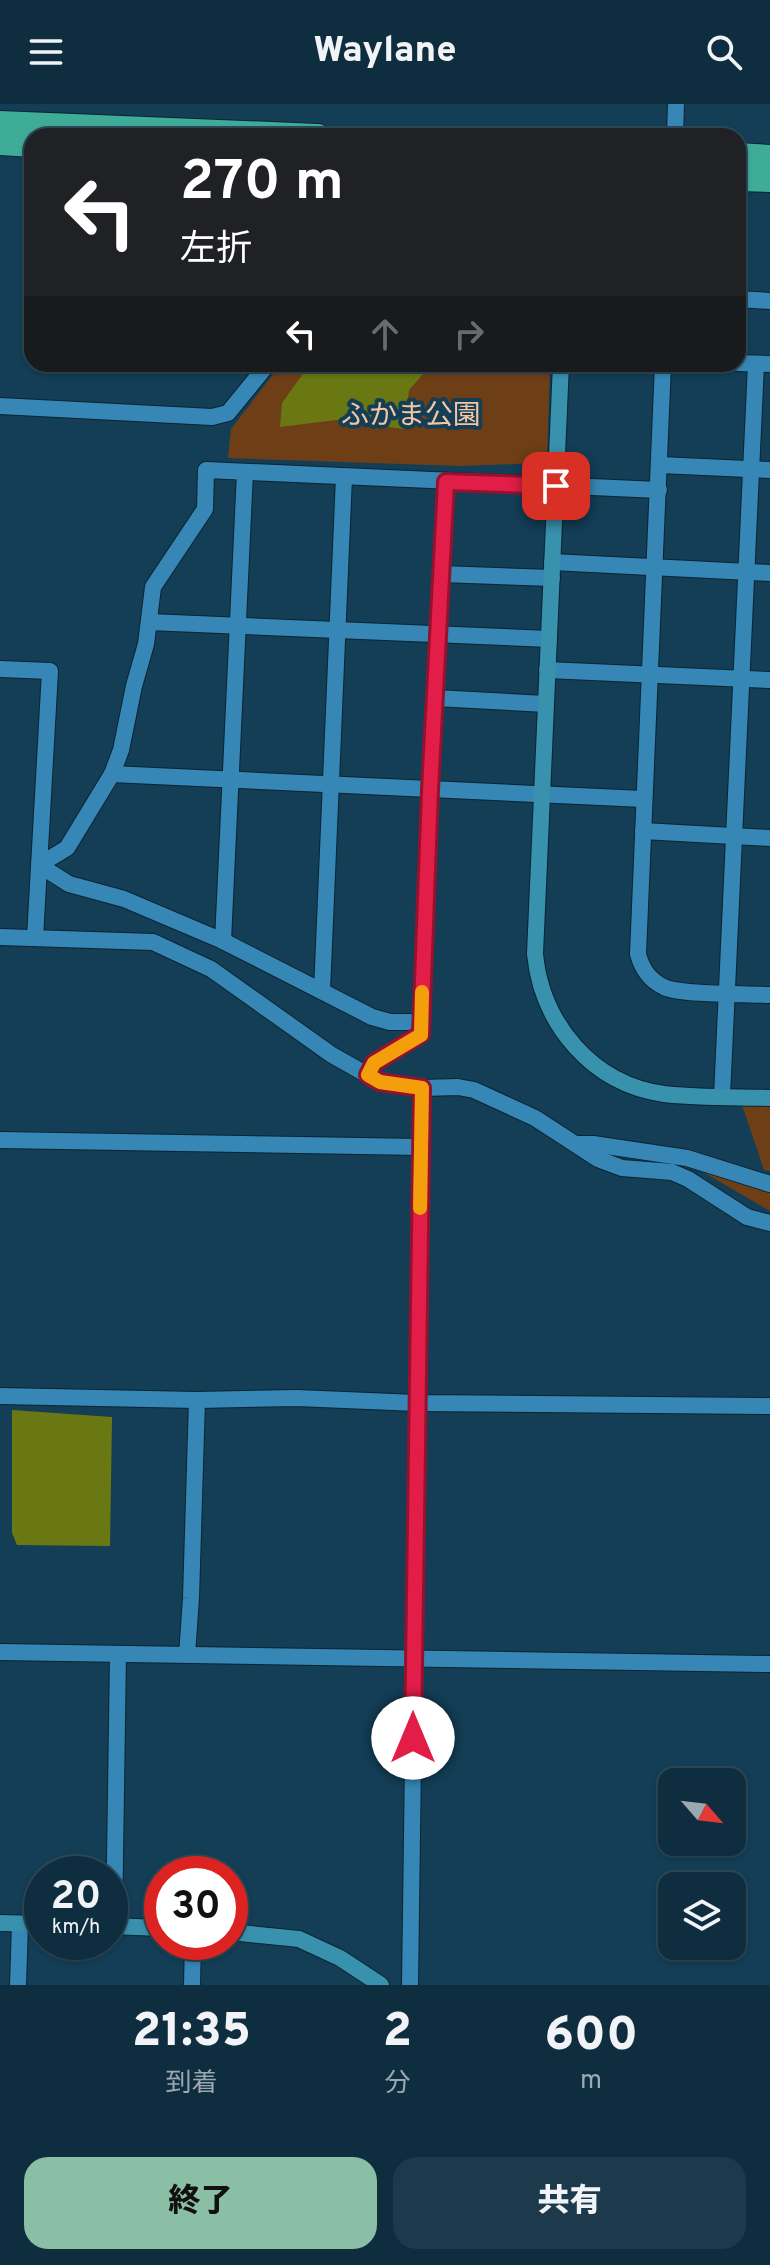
<!DOCTYPE html>
<html lang="ja">
<head>
<meta charset="utf-8">
<style>
	body { margin:0; font-family:Overpass,"Noto Sans JP",sans-serif; background:#1c3a4b; color:#f1f3f6; height:100vh; display:flex; flex-direction:column; font-size:30px; white-space:nowrap }
	* { box-sizing:border-box; margin:0 }
	p { font-size:26px; color:#9ba8b1 }
	.icon { flex:none; width:44px; height:44px; fill:none; stroke:currentColor; stroke-width:2; stroke-linecap:round; stroke-linejoin:round }
	.map { position:relative; height:1881px; overflow:hidden }
	.side { display:flex; flex-direction:column; background:#0e2e40; flex:1 }
	.side>* { flex:none }
	.guide { position:absolute; left:24px; top:24px; width:722px; height:244px; border-radius:24px; box-shadow:0 2px 6px #0004,0 0 0 2px #2e4a59; background:#202124; color:#fff; overflow:hidden }
	.needle { width:52px; rotate:118deg }
	.tools { position:absolute; left:658px; top:1664px; display:grid; gap:16px }
	.tools a { display:grid; place-items:center; width:88px; height:88px; border-radius:16px; background:#0e2e40; box-shadow:0 2px 6px #0004,0 0 0 2px #2e4a59; font-size:40px }
	.speed { position:absolute; left:24px; top:1752px; display:flex; gap:16px; font-size:40px; font-weight:700; text-align:center }
	.speed>* { display:grid; place-content:center; width:104px; height:104px; border-radius:50%; background:#0e2e40; box-shadow:0 2px 6px #0004,0 0 0 2px #2e4a59; line-height:1 }
	.speed small { font-size:20px; font-weight:400 }
	.speed .limit { border:12px solid #d22; background:#fff; color:#111 }
	.pin { position:absolute; display:grid; place-items:center; width:68px; height:68px; color:#fff; margin:-34px; border-radius:16px; box-shadow:0 4px 12px #0006 }
	.me { position:absolute; width:88px; margin:-44px; rotate:0deg; stroke-linejoin:round; filter:drop-shadow(0 0 6px #0008) }
	.turn { display:flex; align-items:center; gap:28px; height:168px; padding:0 24px; font-size:36px }
	.turn .icon { width:104px; height:104px; stroke-width:2.5 }
	.turn b { display:block; font-size:56px; line-height:68px }
	.lanes { display:flex; align-items:center; height:76px; padding:0 24px; background:#0003; justify-content:center; gap:40px; direction:ltr }
	.lanes .off { opacity:.35 }
	.eta { display:flex; justify-content:space-evenly; align-items:center; height:136px; text-align:center }
	.eta b { font-size:48px; font-weight:800; line-height:56px }
	.action { display:flex; gap:16px; margin-top:auto; padding:16px 24px }
	.action a { flex:1; height:92px; border-radius:24px; background:#8abfa5; color:#111; font-size:32px; font-weight:800; line-height:92px; text-align:center }
	.action a+a { background:#1c3a4b; color:#f1f3f6 }
	header { display:flex; justify-content:space-between; align-items:center; height:104px; padding:0 24px; background:#0e2e40; font-size:36px; font-weight:800 }
	.map>svg:first-child { display:block }
</style>
</head>
<body>
<header><svg class="icon" aria-label="menu" viewBox="0 0 24 24"><path d="M4 6h16M4 12h16M4 18h16"/></svg>Waylane<svg class="icon" aria-label="search" viewBox="0 0 24 24"><circle cx="10" cy="10" r="6"/><path d="M15 15l6 6"/></svg></header>
<div class="map">
<svg width="770" height="1881" viewBox="0 0 770 1881">
	<rect width="100%" height="100%" fill="#133e56"/>
	<g fill="#6e3f17">
		<polygon points="281,260 550,260 547,359 460,362 228,354 231,325"/>
		<polygon points="741,998 770,1000 770,1067 764,1066"/>
		<polygon points="696,1064 770,1086 770,1107"/>
	</g>
	<g fill="#6a7814">
		<polygon points="310,260 432,260 409,286 404,325 336,316 280,323 282,299"/>
		<polygon points="12,1306 112,1313 110,1442 17,1441 12,1429"/>
	</g>
	<g fill="none" stroke-linecap="round" stroke-linejoin="round">
		<g stroke="#0a2432" stroke-width="18">
			<g id="street">
				<polyline points="675,32 676,0"/>
				<polyline points="738,195 770,197"/>
				<polyline points="738,259 770,260"/>
				<path d="M663 260 638 850C642 865 649 876 664 883 678 891 750 890 770 891"/>
				<polyline points="0,302 212,313 228,309 268,260"/>
				<polyline points="660,361 770,366"/>
				<polyline points="552,458 770,469"/>
				<polyline points="441,470 552,474"/>
				<polyline points="149,518 549,535"/>
				<polyline points="0,565 50,567 35,834"/>
				<polyline points="547,566 770,576"/>
				<polyline points="435,594 546,600"/>
				<polyline points="112,670 643,695"/>
				<polyline points="643,727 770,734"/>
				<polyline points="0,833 153,838 211,865 332,951 380,978 422,984 458,983 474,986 535,1014 598,1055 622,1064 672,1068 688,1075 747,1113 770,1119"/>
				<polyline points="223,837 245,368"/>
				<polyline points="322,887 344,373"/>
				<polyline points="421,918 390,918 372,913 223,837 124,795 69,780 39,761 67,744 112,670 121,646 134,582 146,540 153,483 205,405 206,366 659,386"/>
				<polyline points="368,971 374,959 421,930 430,686 446,378"/>
				<polyline points="722,992 756,260"/>
				<polyline points="0,1036 421,1043"/>
				<polyline points="579,1040 593,1040 687,1054 770,1080"/>
				<polyline points="0,1292 197,1296 297,1294 416,1299 770,1302"/>
				<polyline points="0,1548 770,1560"/>
				<polyline points="187,1551 191,1494 197,1296"/>
				<polyline points="114,1822 118,1550"/>
				<polyline points="18,1881 20,1820"/>
				<polyline points="192,1881 193,1838"/>
				<polyline points="410,1881 422,984"/>
			</g>
		</g>
		<g stroke="#0a2432" stroke-width="18">
			<g id="secondary">
				<path d="M561 260 535 850C542 920 592 980 664 990 699 994 735 993 770 994"/>
				<polyline points="0,1819 42,1820"/>
				<polyline points="110,1822 162,1824"/>
				<polyline points="230,1828 299,1835 340,1854 381,1881"/>
			</g>
		</g>
		<g stroke="#0a2432" stroke-width="26">
			<g id="highway">
				<polyline points="0,19 318,32"/>
				<polyline points="0,39 32,41"/>
				<polyline points="738,51 770,53"/>
				<polyline points="738,75 770,76"/>
			</g>
		</g>
		<use href="#street" stroke="#3787b6" stroke-width="16"/>
		<use href="#secondary" stroke="#3992ad" stroke-width="16"/>
		<use href="#highway" stroke="#3fac97" stroke-width="24"/>
	</g>
	<g fill="none" stroke-linecap="round" stroke-linejoin="round">
		<g stroke="#92132f" stroke-width="20">
			<polyline id="route" points="413,1634 422,984 380,978 368,971 374,959 421,930 430,686 446,378 556,382"/>
		</g>
		<use href="#route" stroke="#e11d48" stroke-width="14"/>
		<polyline stroke="#f59e0b" stroke-width="14" points="420,1104 422,984 380,978 368,971 374,959 421,931 422,888"/>
	</g>
	<g text-anchor="middle" stroke-width="8" stroke-linejoin="round" paint-order="stroke">
		<g font-size="28" fill="#f5c5a2" stroke="#133e56">
			<text x="411" y="320">ふかま公園</text>
		</g>
	</g>
</svg>
<div class="tools">
<a><svg class="needle" viewBox="-14 -14 28 28"><path d="M0-13l5 13h-10z" fill="#e53935"/><path d="M0 13l5-13h-10z" fill="#9ba8b1"/></svg></a>
<a><svg class="icon" aria-label="layers" viewBox="0 0 24 24"><path d="M12 4l9 5-9 5-9-5zM3 14l9 5 9-5"/></svg></a>
</div>
<div class="speed"><div>20<small>km/h</small></div><div class="limit">30</div></div>
<div class="pin" style="left:556px;top:382px;background:#d93025"><svg class="icon" aria-label="arrive" viewBox="0 0 24 24"><path d="M6 21V4h12l-3 4 3 4H6"/></svg></div>
<svg class="me" style="left:413px;top:1634px" viewBox="-20 -20 40 40"><circle r="19" fill="#fff"/><path d="M0-13L10 11 0 6-10 11z" fill="#e11d48"/></svg>
<div class="guide">
<div class="turn"><svg class="icon" aria-label="left" viewBox="0 0 24 24"><path d="M17 20v-9H6M10 6l-5 5 5 5"/></svg><div><b>270 m</b>左折</div></div>
<div class="lanes"><svg class="icon" aria-label="left" viewBox="0 0 24 24"><path d="M17 20v-9H6M10 6l-5 5 5 5"/></svg><svg class="icon off" aria-label="ahead" viewBox="0 0 24 24"><path d="M12 20V5M6 11l6-6 6 6"/></svg><svg class="icon off" aria-label="right" viewBox="0 0 24 24"><path d="M7 20v-9h11M14 6l5 5-5 5"/></svg></div>
</div>
</div>
<section class="side">
<div class="eta">
<div><b>21:35</b><p>到着</p></div>
<div><b>2</b><p>分</p></div>
<div><b>600</b><p>m</p></div>
</div>
<div class="action"><a>終了</a><a>共有</a></div>
</section>
</body>
</html>
